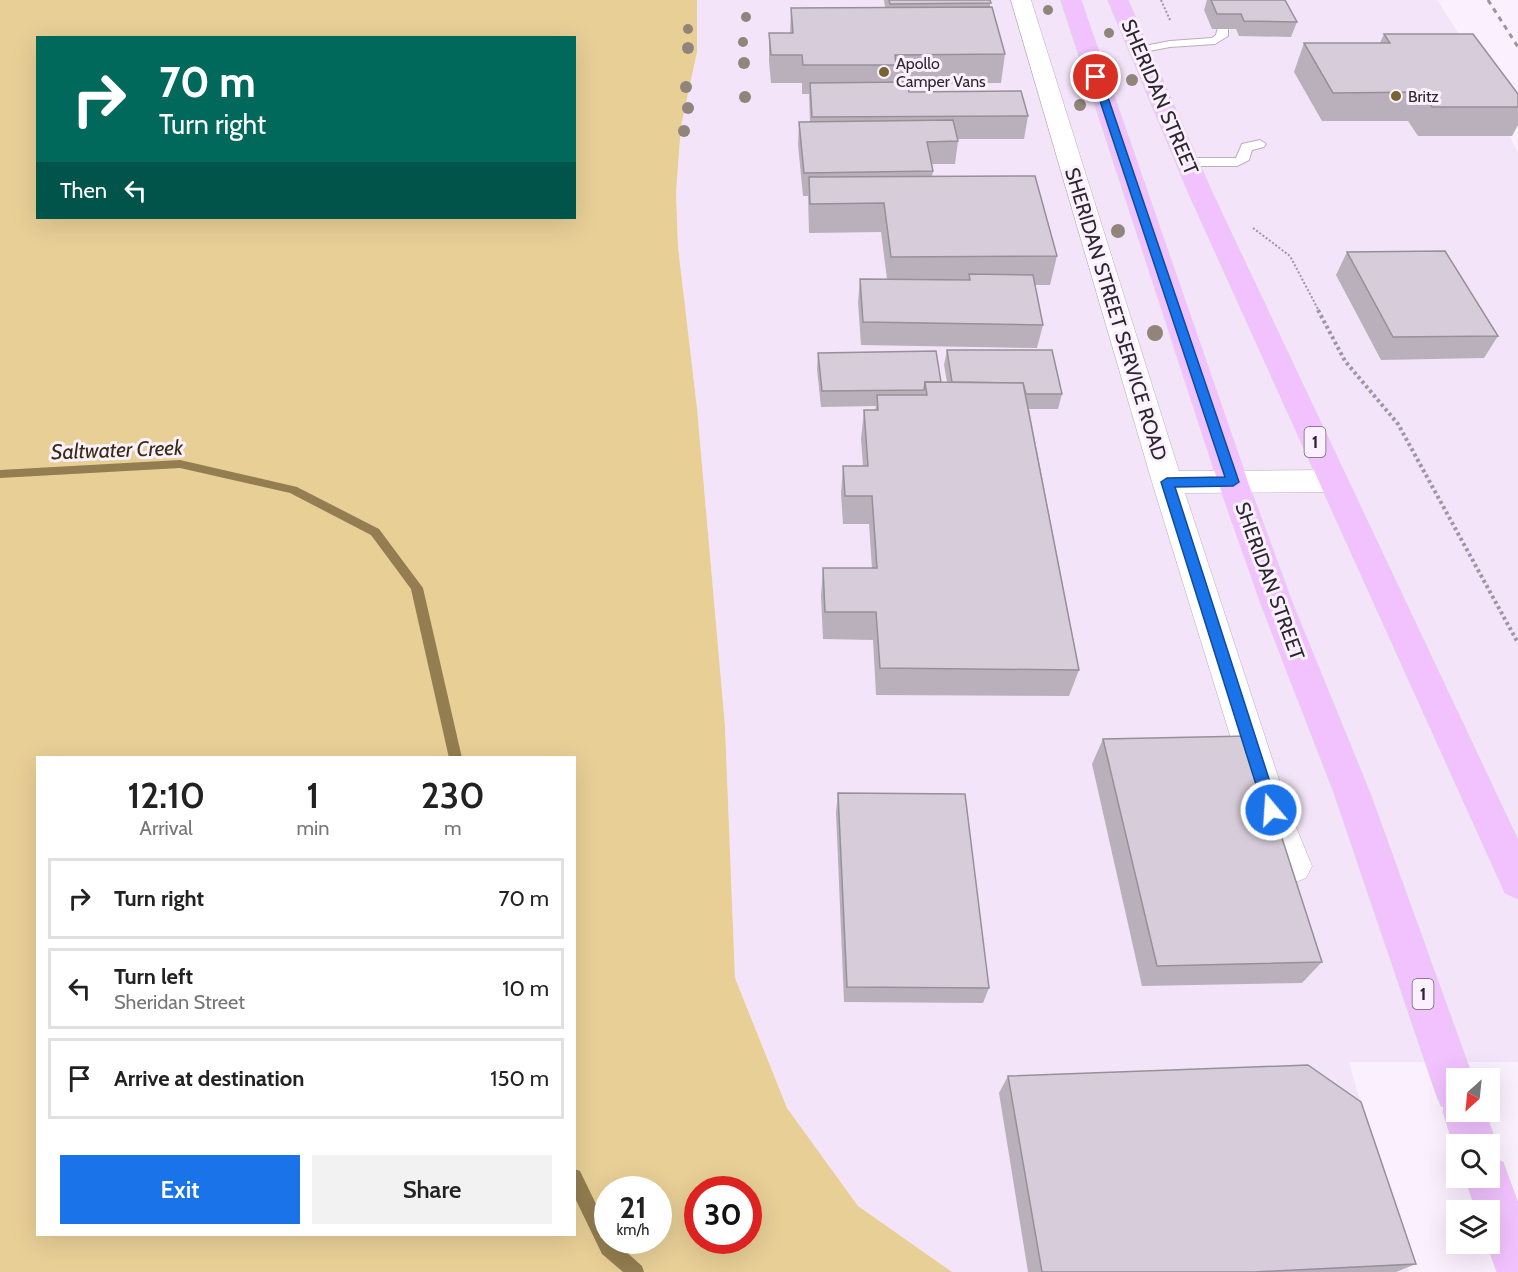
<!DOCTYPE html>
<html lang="en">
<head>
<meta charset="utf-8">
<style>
	body { margin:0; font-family:Cabin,sans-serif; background:#f2f2f2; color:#222; height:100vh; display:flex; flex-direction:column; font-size:22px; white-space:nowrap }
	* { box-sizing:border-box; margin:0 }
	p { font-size:20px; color:#767676 }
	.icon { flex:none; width:33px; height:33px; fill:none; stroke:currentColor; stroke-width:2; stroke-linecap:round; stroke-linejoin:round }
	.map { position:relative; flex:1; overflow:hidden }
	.details { position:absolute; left:36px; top:756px; width:540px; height:480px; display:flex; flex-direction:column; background:#fff; border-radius:0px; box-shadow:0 6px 24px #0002 }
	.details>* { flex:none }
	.guide { position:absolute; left:36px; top:36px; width:540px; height:183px; border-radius:0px; box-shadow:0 6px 24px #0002; background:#00695c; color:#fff; overflow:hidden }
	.needle { width:39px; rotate:207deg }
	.fabs { position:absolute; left:1446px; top:1068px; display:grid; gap:12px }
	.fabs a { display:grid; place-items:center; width:54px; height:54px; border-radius:0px; background:#fff; box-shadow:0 6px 24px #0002; font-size:30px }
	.speed { position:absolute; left:594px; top:1176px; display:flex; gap:12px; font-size:30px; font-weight:700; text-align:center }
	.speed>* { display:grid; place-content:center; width:78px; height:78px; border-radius:50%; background:#fff; box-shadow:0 6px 24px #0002; line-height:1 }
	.speed small { font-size:15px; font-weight:400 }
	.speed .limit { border:9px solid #d22; background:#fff; color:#111 }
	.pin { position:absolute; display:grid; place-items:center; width:51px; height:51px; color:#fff; margin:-26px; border:3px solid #fff; border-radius:50%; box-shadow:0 2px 6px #0007 }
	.me { position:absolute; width:66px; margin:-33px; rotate:342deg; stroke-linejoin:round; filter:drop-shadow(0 0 4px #0008) }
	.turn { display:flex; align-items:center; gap:21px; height:126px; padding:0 24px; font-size:27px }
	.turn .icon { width:78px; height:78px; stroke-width:2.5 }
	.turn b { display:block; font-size:42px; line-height:51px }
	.then { display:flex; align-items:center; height:57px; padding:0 24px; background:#0003; gap:12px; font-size:22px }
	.eta { display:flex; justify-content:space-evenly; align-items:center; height:102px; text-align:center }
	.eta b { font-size:36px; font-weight:600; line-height:42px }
	.cta { display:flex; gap:12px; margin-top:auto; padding:12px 24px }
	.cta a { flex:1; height:69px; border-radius:0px; background:#1a73e8; color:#fff; font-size:24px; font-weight:600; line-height:69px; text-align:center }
	.cta a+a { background:#f2f2f2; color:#222 }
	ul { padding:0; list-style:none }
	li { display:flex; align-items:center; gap:18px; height:81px; margin:0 12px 9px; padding:0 12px; border:3px solid #e0e0e0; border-radius:0px }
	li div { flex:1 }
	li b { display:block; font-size:22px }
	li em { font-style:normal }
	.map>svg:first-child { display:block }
</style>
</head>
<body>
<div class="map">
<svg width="1518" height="1272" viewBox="0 0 1518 1272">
	<rect width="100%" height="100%" fill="#fbf0fe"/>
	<polygon fill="#f4e4f9" points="697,0 1437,0 1466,45 1518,153 1518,1062 1349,1062 1409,1272 952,1272 858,1206 787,1108 735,978 725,726 697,408 678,247 676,193 681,126 697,52"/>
	<path fill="#e8cf96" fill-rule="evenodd" d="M0 0H697V52L681 126 676 193 678 247 697 408 725 726 735 978 787 1108 858 1206 952 1272H0ZM38 38H574V218H38ZM38 758H574V1234H38ZM608 1190H658V1240H608ZM698 1190H748V1240H698Z"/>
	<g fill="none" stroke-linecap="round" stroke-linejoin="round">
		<g fill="#947e51" fill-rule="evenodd">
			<polygon points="180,460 297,487 379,529 423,588 462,758 449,758 411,589 371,535 290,493 180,468 0,478 0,470"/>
			<polygon points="574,1169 580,1171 608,1229 608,1240 613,1240 642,1266 644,1272 623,1272 602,1254 574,1196"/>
		</g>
		<g stroke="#b9afbc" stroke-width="2">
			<g id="service">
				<polygon points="1222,26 1228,29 1228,36 1215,44 1170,47 1138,53 1132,50 1134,48 1170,41 1212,38 1216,35 1218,27"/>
				<polygon points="1260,140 1266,144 1264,147 1252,150 1249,160 1237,166 1187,166 1181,162 1187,158 1236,158 1242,144"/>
			</g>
		</g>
		<g stroke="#b9afbc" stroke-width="1">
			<polygon id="minor" points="1011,0 1031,0 1179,471 1333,470 1344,473 1348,481 1344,489 1333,492 1185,493 1289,810 1312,866 1306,878 1293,883 1280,878 1253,810 1152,482"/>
		</g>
		<g stroke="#d9d8d9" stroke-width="1">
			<g id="trunk">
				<polygon points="1061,0 1081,0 1248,482 1294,607 1370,793 1473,1078 1456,1078 1456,1112 1485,1112 1497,1144 1491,1158 1503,1162 1518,1203 1518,1272 1497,1272 1487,1244 1490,1244 1490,1210 1476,1210 1465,1178 1490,1178 1490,1144 1456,1144 1456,1152 1443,1112 1444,1107 1441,1106 1435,1091 1334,793 1262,607 1218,482"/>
				<polygon points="1108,0 1128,0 1212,192 1518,840 1518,899 1505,893 1188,192"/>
			</g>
		</g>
		<g stroke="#9e97a1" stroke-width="2" stroke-dasharray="2 2" stroke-linecap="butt">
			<polyline points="1161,0 1170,20"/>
			<polyline points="1253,228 1290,256 1319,311"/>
		</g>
		<polyline stroke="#9e97a1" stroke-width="4" stroke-dasharray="3 3" stroke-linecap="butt" points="1318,310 1345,361 1398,424 1518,643"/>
		<use href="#service" fill="#fff" fill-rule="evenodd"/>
		<use href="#minor" fill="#fff" fill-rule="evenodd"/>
		<use href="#trunk" fill="#f2c2ff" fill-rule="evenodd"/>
		<polyline stroke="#9c959f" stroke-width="3" stroke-dasharray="5 5" stroke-linecap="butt" points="1488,0 1518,47"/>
	</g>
	<g fill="#91857b">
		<circle cx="1048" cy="10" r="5"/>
		<circle cx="746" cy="17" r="5"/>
		<circle cx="688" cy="29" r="5"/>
		<circle cx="1109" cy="33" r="5"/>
		<circle cx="743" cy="42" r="5"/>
		<circle cx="688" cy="48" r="6"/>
		<circle cx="744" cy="63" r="6"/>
		<circle cx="1132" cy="80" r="6"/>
		<circle cx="686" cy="87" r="6"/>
		<circle cx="745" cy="97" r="6"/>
		<circle cx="1080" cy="105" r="6"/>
		<circle cx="688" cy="108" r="6"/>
		<circle cx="684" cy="131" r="6"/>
		<circle cx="1118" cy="231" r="7"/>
		<circle cx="1155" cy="333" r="8"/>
	</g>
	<g fill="#b9b0bb">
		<polygon points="884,0 990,0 990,7 1005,54 1001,83 908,84 909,92 1028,116 1024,139 957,139 958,141 955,164 932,164 933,171 932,177 1057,256 1050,285 1035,285 1043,325 1037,348 861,345 858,302 860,279 887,279 881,232 809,233 808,196 803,196 798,145 799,122 810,122 809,94 802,94 802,83 771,83 769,61 769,33 790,33 791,8 885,7"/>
		<polygon points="1207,0 1285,0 1297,22 1291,37 1239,36 1236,29 1212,29 1204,10"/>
		<polygon points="1384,34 1518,94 1518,125 1512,136 1418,136 1408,121 1322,121 1294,72 1304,43 1380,43"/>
		<polygon points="1347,252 1498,336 1484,358 1381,360 1336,275"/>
		<polygon points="947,350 1062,394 1058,409 1029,409 1079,670 1069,696 876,695 873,640 823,639 821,596 823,568 872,568 869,524 843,524 841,494 843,466 863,466 861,439 864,410 875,410 876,406 821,407 817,369 818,353 941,382 947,382 944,365"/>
		<polygon points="1103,739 1322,962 1302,983 1142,986 1092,764"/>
		<polygon points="838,793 989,988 983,1003 844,1002 836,812"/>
		<polygon points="1008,1076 1416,1264 1396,1272 1028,1272 999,1093"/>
	</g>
	<g fill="#d7cdda" stroke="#969099" stroke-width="1.5">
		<polygon points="889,0 990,0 991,3 890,4"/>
		<polygon points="1211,0 1285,0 1297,22 1244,21 1241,14 1217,14"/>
		<polygon points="992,7 1005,54 895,55 896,65 803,65 802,55 771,55 769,33 793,33 791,8"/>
		<polygon points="1384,34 1473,34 1518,94 1518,107 1432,107 1422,92 1333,93 1304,43 1390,43"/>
		<polygon points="907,82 909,92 1021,91 1028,116 812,117 810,83"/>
		<polygon points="953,120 958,141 927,142 933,171 804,173 799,122"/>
		<polygon points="1035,176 1057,256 891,257 884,203 810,204 809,177"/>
		<polygon points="1445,251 1498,336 1393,337 1347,252"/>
		<polygon points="969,274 1033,275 1043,325 863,322 860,279 970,280"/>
		<polygon points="947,350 1052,350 1062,394 1026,394 1023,383 952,382"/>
		<polygon points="936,351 941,382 925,382 924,390 822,391 818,353"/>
		<polygon points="925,382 1023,383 1079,670 880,668 876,612 825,612 823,568 877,568 872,496 845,496 843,466 868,466 864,410 878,410 877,395 927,395"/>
		<polygon points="1249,736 1322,962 1157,966 1103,739"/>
		<polygon points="838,793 965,794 989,988 847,987"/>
		<polygon points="1308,1065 1361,1102 1416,1264 1254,1272 1042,1272 1008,1076"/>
	</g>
	<polygon fill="#1a73e8" stroke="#114b97" stroke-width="1.5" points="1093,75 1101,77 1239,482 1233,486 1175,487 1279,810 1276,814 1271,816 1266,814 1264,810 1161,482 1167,478 1225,477 1092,77"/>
	<g fill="#786332" stroke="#fbf0fe" stroke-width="2">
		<circle cx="884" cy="72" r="6"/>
		<circle cx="1396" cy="96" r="6"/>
	</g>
	<g text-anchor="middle" stroke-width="6" stroke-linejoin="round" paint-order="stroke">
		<g font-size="16" fill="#2b272c" stroke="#fbf0fe" text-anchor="start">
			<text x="896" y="69">Apollo<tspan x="896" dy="18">Camper Vans</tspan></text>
			<text x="1408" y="102">Britz</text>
		</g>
		<g fill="#fbf0fe" stroke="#69636b" stroke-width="1.5">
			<rect x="1304.5" y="427" width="21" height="30" rx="4.5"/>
			<rect x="1412.5" y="979" width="21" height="30" rx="4.5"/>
		</g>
		<g font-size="18" font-weight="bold" fill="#2b272c">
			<text x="1315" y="448">1</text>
			<text x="1423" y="1000">1</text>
		</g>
		<g font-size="20" fill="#2b272c" stroke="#fbf0fe">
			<text transform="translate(1160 97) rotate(67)" y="7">SHERIDAN STREET</text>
			<text transform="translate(1116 314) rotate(73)" y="7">SHERIDAN STREET SERVICE ROAD</text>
			<text transform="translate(1270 581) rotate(70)" y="7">SHERIDAN STREET</text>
		</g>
		<g font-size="21" font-style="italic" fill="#392c0e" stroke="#fbf0fe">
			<text transform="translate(117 450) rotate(-2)" y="7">Saltwater Creek</text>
		</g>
	</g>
</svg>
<div class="fabs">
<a><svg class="needle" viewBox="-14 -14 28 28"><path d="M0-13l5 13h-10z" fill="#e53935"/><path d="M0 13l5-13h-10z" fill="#767676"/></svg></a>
<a><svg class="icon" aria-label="search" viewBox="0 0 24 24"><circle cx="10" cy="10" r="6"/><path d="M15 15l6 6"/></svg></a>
<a><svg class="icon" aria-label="layers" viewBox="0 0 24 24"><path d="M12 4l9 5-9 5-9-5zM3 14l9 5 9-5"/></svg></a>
</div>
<div class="speed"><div>21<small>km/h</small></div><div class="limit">30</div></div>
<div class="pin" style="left:1096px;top:77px;background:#d93025"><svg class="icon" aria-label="arrive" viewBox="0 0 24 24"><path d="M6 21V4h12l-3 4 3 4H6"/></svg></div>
<svg class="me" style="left:1271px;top:810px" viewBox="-20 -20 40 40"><circle r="17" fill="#1a73e8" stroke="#fff" stroke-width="3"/><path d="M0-11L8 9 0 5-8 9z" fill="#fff"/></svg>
<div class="guide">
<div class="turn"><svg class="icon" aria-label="right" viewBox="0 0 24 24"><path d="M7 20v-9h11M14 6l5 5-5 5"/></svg><div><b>70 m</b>Turn right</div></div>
<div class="then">Then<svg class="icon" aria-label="left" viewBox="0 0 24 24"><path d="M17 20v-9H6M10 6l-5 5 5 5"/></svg></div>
</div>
<section class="details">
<div class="eta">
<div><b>12:10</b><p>Arrival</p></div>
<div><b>1</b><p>min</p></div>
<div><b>230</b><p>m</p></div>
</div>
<ul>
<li><svg class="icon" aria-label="right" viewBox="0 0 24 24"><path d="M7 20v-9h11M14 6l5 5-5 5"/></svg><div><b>Turn right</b></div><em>70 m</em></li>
<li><svg class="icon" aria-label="left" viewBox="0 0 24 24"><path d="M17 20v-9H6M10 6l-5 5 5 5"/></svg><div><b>Turn left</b><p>Sheridan Street</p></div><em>10 m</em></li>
<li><svg class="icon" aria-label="arrive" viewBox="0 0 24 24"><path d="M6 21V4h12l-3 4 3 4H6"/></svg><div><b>Arrive at destination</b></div><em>150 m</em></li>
</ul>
<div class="cta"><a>Exit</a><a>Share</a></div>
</section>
</div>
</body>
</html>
